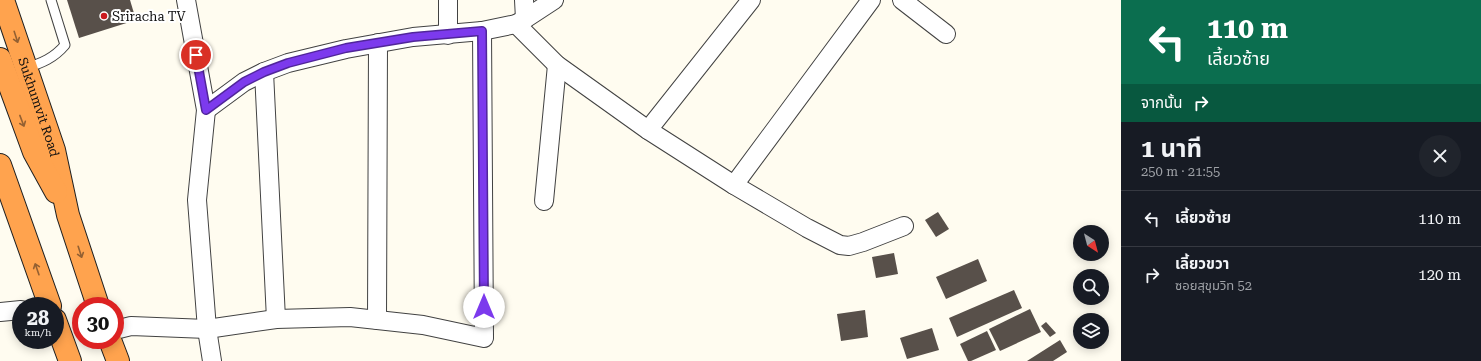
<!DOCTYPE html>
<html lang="th">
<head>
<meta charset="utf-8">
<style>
	body { margin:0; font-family:"Roboto Serif","Noto Sans Thai",serif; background:#20242c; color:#f1f3f6; height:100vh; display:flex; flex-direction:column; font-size:15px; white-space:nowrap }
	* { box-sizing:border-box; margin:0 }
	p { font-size:13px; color:#9ea1a6 }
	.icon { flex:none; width:22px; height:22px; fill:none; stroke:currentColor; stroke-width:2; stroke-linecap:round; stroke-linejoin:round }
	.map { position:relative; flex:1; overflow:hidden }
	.side { display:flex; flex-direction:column; background:#171b24; width:360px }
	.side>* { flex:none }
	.banner { background:#0b6e4f; color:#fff; overflow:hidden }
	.needle { width:26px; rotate:144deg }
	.buttons { position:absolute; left:1073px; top:225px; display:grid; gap:8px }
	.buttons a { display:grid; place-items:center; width:36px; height:36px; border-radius:50%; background:#171b24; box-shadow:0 2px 10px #0003; font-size:20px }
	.speed { position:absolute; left:12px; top:297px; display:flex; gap:8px; font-size:20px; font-weight:700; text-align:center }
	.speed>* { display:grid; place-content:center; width:52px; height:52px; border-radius:50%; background:#171b24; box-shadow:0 2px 10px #0003; line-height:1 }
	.speed small { font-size:10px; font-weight:400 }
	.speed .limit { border:6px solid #d22; background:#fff; color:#111 }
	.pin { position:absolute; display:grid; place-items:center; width:34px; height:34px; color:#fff; margin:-17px; border:2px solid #fff; border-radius:50%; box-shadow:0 1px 4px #0007 }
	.me { position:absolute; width:44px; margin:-22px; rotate:0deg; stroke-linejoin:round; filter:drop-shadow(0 0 3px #0008) }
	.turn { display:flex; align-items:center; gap:14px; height:84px; padding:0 20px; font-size:18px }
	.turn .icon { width:52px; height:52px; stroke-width:2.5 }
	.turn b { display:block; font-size:28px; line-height:34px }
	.then { display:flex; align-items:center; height:38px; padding:0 20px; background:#0003; gap:8px; font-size:15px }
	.round { display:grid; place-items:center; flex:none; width:42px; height:42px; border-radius:21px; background:#20242c }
	.summary { display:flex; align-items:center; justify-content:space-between; height:68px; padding:0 20px }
	h1 { font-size:24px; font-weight:700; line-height:30px }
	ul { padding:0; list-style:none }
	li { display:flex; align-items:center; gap:12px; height:56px; padding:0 20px; border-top:1px solid #363941 }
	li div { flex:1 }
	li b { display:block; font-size:15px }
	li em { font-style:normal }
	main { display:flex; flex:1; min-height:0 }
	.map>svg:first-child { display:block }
</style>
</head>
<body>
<main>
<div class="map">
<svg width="1121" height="361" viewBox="0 0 1121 361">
	<rect width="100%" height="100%" fill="#fffcf0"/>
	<g fill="#58504a">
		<polygon points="67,0 130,0 136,20 79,38"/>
		<polygon points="938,212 949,229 936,237 925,220"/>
		<polygon points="894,253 898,274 876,278 872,257"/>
		<polygon points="978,259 987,281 946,299 936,277"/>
		<polygon points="1014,290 1022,308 957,337 949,318"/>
		<polygon points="1030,309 1041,332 1000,351 989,329"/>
		<polygon points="865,310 868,337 841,341 837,314"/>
		<polygon points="1046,322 1056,333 1050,337 1041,326"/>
		<polygon points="932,328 939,350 907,359 900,338"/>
		<polygon points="987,331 996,350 971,361 968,361 960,344"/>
		<polygon points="1060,340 1067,352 1053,361 1027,361"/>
	</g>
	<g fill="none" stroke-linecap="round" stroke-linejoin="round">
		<g stroke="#424242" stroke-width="11">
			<path id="lane" d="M26 68C42 63 54 58 65 45L51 0"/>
		</g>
		<g stroke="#424242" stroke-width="20">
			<g id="street">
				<polyline points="186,0 206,110 197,200 207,329 212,361"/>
				<polyline points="524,0 525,19"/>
				<polyline points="902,0 946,34"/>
				<polyline points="516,24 557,65 648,130 734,185 807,228 840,245 849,246 863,242 904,226"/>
				<polyline points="448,35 448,0"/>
				<polyline points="264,72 276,319"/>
				<polyline points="206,110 244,82 264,72 288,63 346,49 413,37 482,31 516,24 525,19 554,0"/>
				<polyline points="648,130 751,0"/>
				<polyline points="734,185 871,0"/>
				<polyline points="544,201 557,65"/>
				<polyline points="0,312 21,310"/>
				<polyline points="377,320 378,43"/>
				<polyline points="115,330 131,326 207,329 276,319 350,317 423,325 484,338 482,31"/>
			</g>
		</g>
		<g stroke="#202020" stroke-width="24">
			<g id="highway">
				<path id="s1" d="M3 0 54 150 68 215 98 306"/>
				<polyline points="0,59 34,152 56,192"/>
				<polyline points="0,165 50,306"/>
				<polyline points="55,320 70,361"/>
				<polyline points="110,340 118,361"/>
			</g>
		</g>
		<use href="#lane" stroke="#fff" stroke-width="9"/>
		<use href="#street" stroke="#fff" stroke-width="18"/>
		<use href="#highway" stroke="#ffa34e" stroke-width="22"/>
	</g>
	<defs><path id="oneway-shaft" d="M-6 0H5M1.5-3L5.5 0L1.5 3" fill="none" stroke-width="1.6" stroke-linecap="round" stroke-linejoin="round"/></defs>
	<g stroke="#936032">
		<use href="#oneway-shaft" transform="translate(16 37) rotate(72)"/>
		<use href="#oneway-shaft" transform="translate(22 121) rotate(69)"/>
		<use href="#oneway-shaft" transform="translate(80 252) rotate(72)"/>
		<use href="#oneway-shaft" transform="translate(37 269) rotate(-109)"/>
	</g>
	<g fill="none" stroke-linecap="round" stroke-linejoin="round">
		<g stroke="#51269a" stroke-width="10">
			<polyline id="route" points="196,55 206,110 244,82 264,72 288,63 346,48 413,37 482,31 484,307"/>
		</g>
		<use href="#route" stroke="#7c3aed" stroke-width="7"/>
	</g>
	<circle fill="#cc191e" stroke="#fff" stroke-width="1.5" cx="104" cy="16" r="4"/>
	<g text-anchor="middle" stroke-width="4" stroke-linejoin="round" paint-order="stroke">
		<g font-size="13" fill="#0f0f0f" stroke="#fff" text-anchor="start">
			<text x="112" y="21">Sriracha TV</text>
		</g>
		<g font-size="13" fill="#0f0f0f" stroke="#fff">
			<text dy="5" stroke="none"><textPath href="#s1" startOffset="113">Sukhumvit Road</textPath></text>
		</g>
	</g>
</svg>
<div class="buttons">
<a><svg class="needle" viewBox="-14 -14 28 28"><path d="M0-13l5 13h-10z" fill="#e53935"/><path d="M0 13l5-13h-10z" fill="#9ea1a6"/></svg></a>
<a><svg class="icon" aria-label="search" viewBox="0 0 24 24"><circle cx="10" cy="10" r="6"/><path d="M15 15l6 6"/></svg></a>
<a><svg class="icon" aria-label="layers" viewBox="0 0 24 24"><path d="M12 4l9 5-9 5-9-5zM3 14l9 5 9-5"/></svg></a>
</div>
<div class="speed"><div>28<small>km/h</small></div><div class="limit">30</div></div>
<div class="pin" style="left:196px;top:55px;background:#d93025"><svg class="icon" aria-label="arrive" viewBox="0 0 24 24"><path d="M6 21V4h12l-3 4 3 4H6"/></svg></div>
<svg class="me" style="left:484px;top:307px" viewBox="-20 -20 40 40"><circle r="19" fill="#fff"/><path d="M0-13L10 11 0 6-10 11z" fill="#7c3aed"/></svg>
</div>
<section class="side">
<div class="banner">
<div class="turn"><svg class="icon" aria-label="left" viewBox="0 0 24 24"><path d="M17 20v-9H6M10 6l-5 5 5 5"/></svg><div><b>110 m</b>เลี้ยวซ้าย</div></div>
<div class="then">จากนั้น<svg class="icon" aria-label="right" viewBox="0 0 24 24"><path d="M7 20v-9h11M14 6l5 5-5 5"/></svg></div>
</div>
<div class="summary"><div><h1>1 นาที</h1><p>250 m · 21:55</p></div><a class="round"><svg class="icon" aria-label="close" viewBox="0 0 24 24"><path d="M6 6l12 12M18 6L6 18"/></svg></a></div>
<ul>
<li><svg class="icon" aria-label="left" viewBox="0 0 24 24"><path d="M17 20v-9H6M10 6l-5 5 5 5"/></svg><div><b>เลี้ยวซ้าย</b></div><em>110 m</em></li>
<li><svg class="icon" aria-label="right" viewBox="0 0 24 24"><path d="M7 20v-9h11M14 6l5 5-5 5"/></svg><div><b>เลี้ยวขวา</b><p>ซอยสุขุมวิท 52</p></div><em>120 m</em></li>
</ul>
</section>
</main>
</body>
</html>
